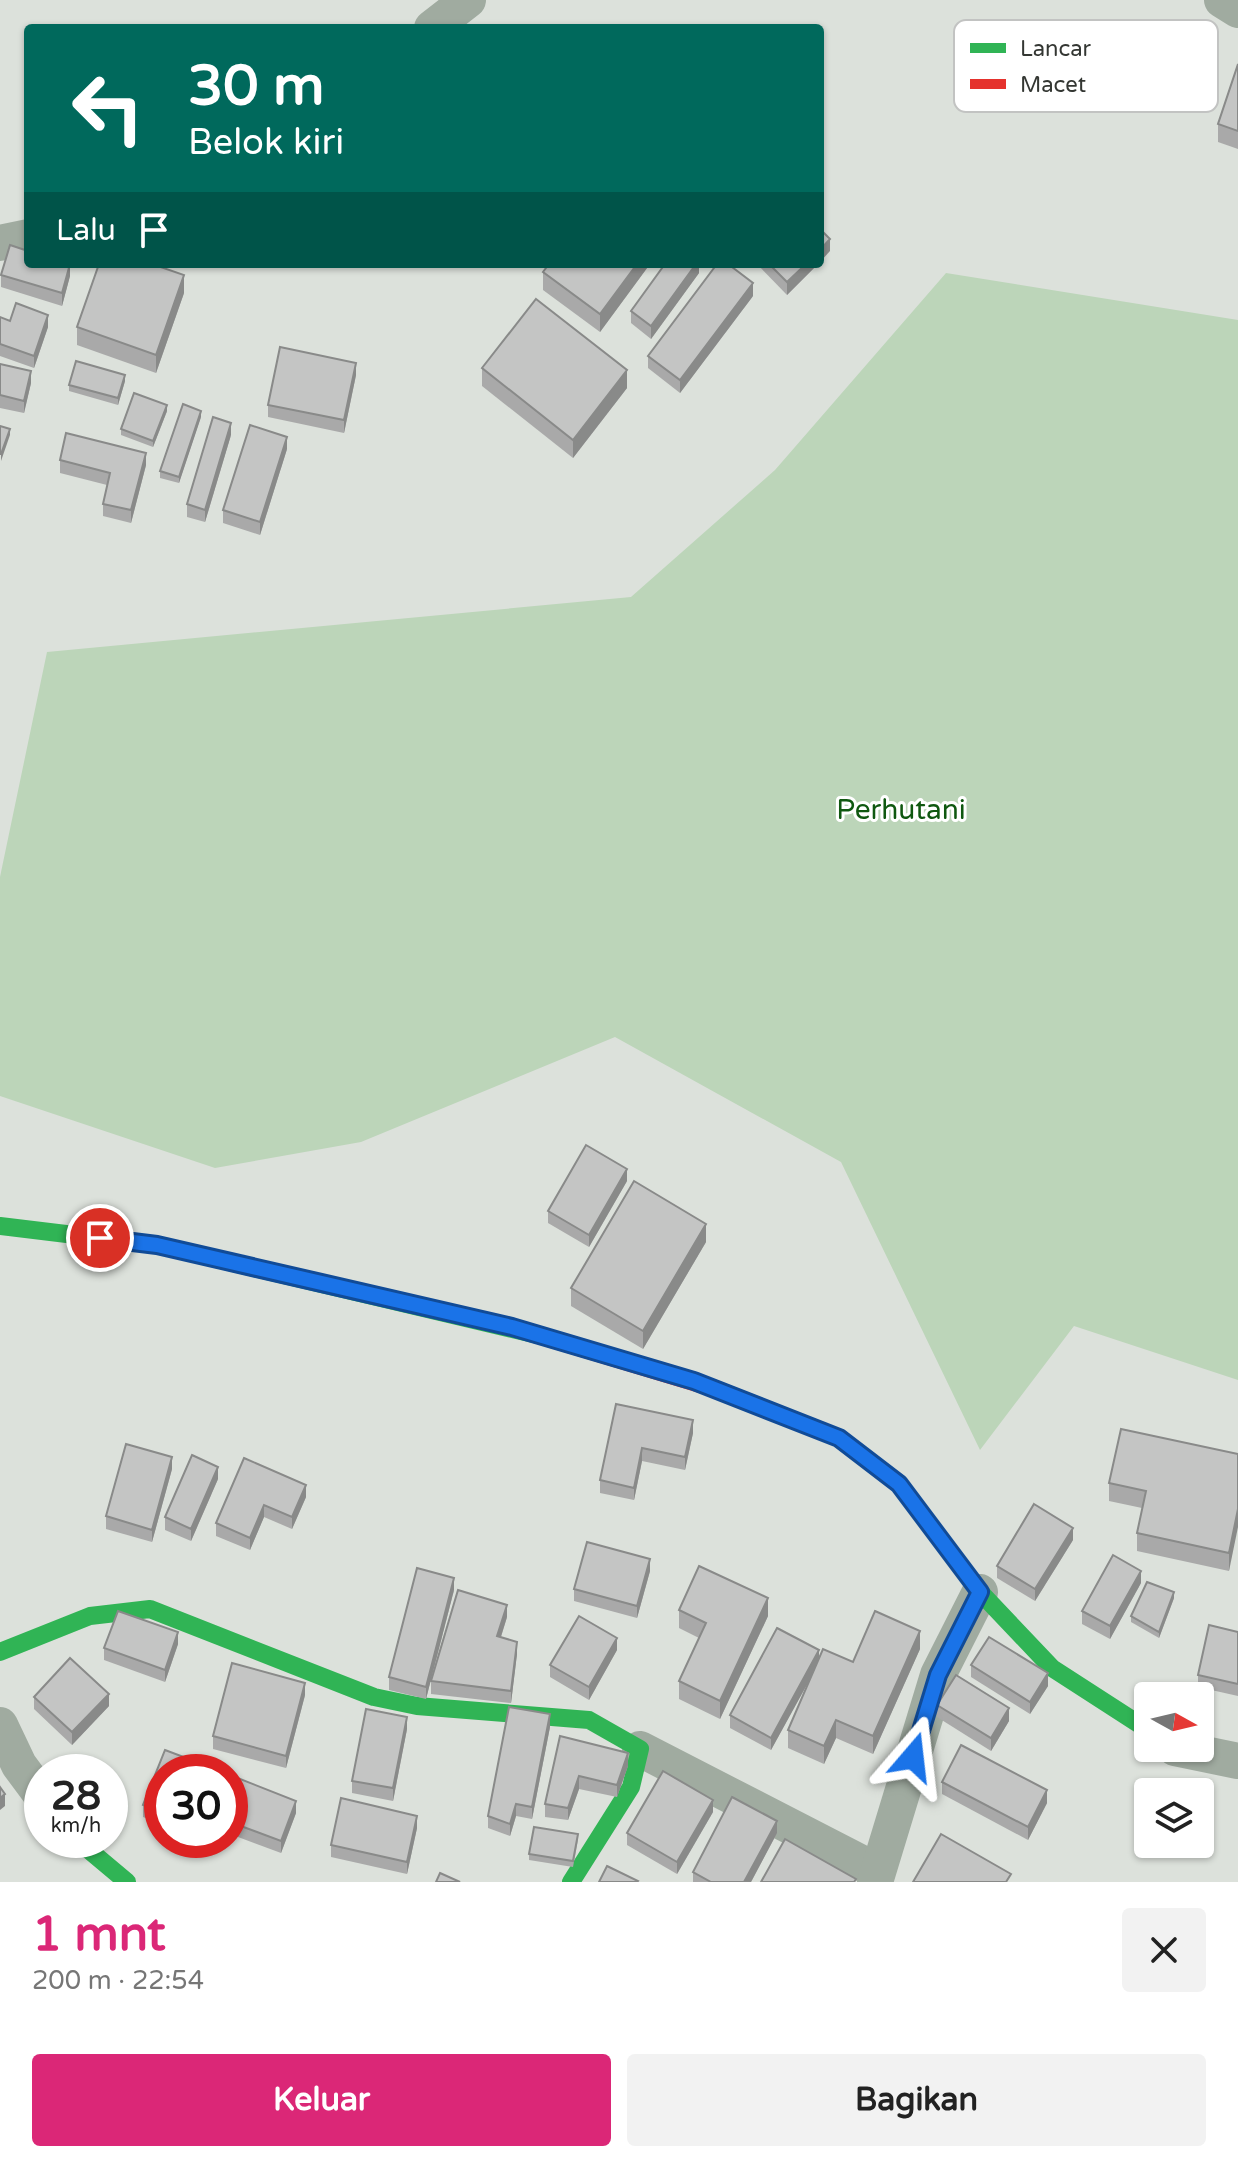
<!DOCTYPE html>
<html lang="id">
<head>
<meta charset="utf-8">
<style>
	body { margin:0; font-family:"Varela Round",sans-serif; background:#f2f2f2; color:#222; height:100vh; display:flex; flex-direction:column; font-size:30px; white-space:nowrap }
	* { box-sizing:border-box; margin:0 }
	p { font-size:26px; color:#767676 }
	.icon { flex:none; width:44px; height:44px; fill:none; stroke:currentColor; stroke-width:2; stroke-linecap:round; stroke-linejoin:round }
	.map { position:relative; height:1882px; overflow:hidden }
	.sheet { display:flex; flex-direction:column; background:#fff; flex:1 }
	.sheet>* { flex:none }
	.guide { position:absolute; left:24px; top:24px; width:800px; height:244px; border-radius:8px; box-shadow:0 2px 6px #0004; background:#00695c; color:#fff; overflow:hidden }
	.needle { width:52px; rotate:98deg }
	.buttons { position:absolute; left:1134px; top:1682px; display:grid; gap:16px }
	.buttons a { display:grid; place-items:center; width:80px; height:80px; border-radius:8px; background:#fff; box-shadow:0 2px 6px #0004; font-size:40px }
	.speed { position:absolute; left:24px; top:1754px; display:flex; gap:16px; font-size:40px; font-weight:700; text-align:center }
	.speed>* { display:grid; place-content:center; width:104px; height:104px; border-radius:50%; background:#fff; box-shadow:0 2px 6px #0004; line-height:1 }
	.speed small { font-size:20px; font-weight:400 }
	.speed .limit { border:12px solid #d22; background:#fff; color:#111 }
	.pin { position:absolute; display:grid; place-items:center; width:68px; height:68px; color:#fff; margin:-34px; border:4px solid #fff; border-radius:50%; box-shadow:0 2px 8px #0007 }
	.me { position:absolute; width:88px; margin:-44px; rotate:17deg; stroke-linejoin:round; filter:drop-shadow(0 0 6px #0008) }
	.turn { display:flex; align-items:center; gap:28px; height:168px; padding:0 32px; font-size:36px }
	.turn .icon { width:104px; height:104px; stroke-width:2.5 }
	.turn b { display:block; font-size:56px; line-height:68px }
	.then { display:flex; align-items:center; height:76px; padding:0 32px; background:#0003; gap:16px; font-size:30px }
	.round { display:grid; place-items:center; flex:none; width:84px; height:84px; border-radius:8px; background:#f2f2f2 }
	.headline { display:flex; align-items:center; justify-content:space-between; height:136px; padding:0 32px }
	h1 { font-size:48px; font-weight:700; line-height:60px; color:#db2777 }
	.primary-button { display:flex; gap:16px; margin-top:auto; padding:16px 32px }
	.primary-button a { flex:1; height:92px; border-radius:8px; background:#db2777; color:#fff; font-size:32px; font-weight:700; line-height:92px; text-align:center }
	.primary-button a+a { background:#f2f2f2; color:#222 }
	.map>svg:first-child { display:block }
</style>
</head>
<body>
<div class="map">
<svg width="1238" height="1882" viewBox="0 0 1238 1882">
	<rect width="100%" height="100%" fill="#dce1db"/>
	<polygon fill="#bcd5b9" points="946,273 1238,320 1238,1380 1074,1326 980,1450 841,1162 615,1037 361,1142 215,1168 0,1096 0,877 47,652 631,597 775,470"/>
	<g fill="none" stroke-linecap="round" stroke-linejoin="round">
		<g stroke="#a0aba0" stroke-width="36">
			<polyline points="1222,0 1238,10"/>
			<polyline points="432,28 468,0"/>
			<polyline points="0,243 28,237"/>
			<polyline points="0,1725 19,1765 42,1796"/>
			<polyline points="1175,1748 1238,1761"/>
			<polyline points="640,1749 877,1871"/>
			<polyline points="875,1882 938,1675 980,1592"/>
		</g>
		<g stroke="#30b455" stroke-width="18">
			<polyline points="0,1226 157,1245 538,1335"/>
			<polyline points="713,1388 839,1438 899,1484 980,1592 1052,1668 1148,1730"/>
			<polyline points="0,1652 90,1616 150,1609 374,1697 417,1706 589,1720 640,1749 631,1787 571,1882"/>
			<polyline points="77,1840 127,1882"/>
		</g>
		<polyline stroke="#e5322d" stroke-width="18" points="538,1335 713,1388"/>
	</g>
	<g fill="#a9a9a9">
		<polygon points="1238,64 1238,149 1218,142 1218,124"/>
		<polygon points="650,264 600,332 543,290 543,272"/>
		<polygon points="699,264 699,273 651,339 631,323 631,311"/>
		<polygon points="757,264 818,264 787,295"/>
		<polygon points="1,275 70,276 62,306 1,287"/>
		<polygon points="184,293 156,373 77,345 77,327"/>
		<polygon points="753,296 680,393 648,368 648,356"/>
		<polygon points="0,317 10,321 48,327 34,368 0,356"/>
		<polygon points="0,364 31,383 24,413 0,408"/>
		<polygon points="482,368 627,388 573,458 482,386"/>
		<polygon points="356,375 344,433 268,417 268,405"/>
		<polygon points="125,381 118,405 69,391 69,385"/>
		<polygon points="167,411 153,447 121,435 121,429"/>
		<polygon points="201,417 179,483 160,478 160,471"/>
		<polygon points="231,435 205,522 187,517 187,504"/>
		<polygon points="287,449 260,535 223,523 223,510"/>
		<polygon points="60,460 146,465 131,523 103,516 103,504 107,485 60,473"/>
		<polygon points="627,1181 589,1247 548,1223 548,1211"/>
		<polygon points="706,1242 643,1349 571,1306 571,1288"/>
		<polygon points="616,1404 693,1433 685,1470 642,1461 634,1500 600,1493 600,1480"/>
		<polygon points="1238,1454 1229,1571 1137,1551 1137,1533 1142,1508 1109,1501 1109,1483"/>
		<polygon points="244,1458 306,1497 292,1529 264,1517 250,1550 216,1536 216,1523"/>
		<polygon points="172,1469 152,1542 106,1529 106,1516"/>
		<polygon points="218,1479 191,1541 165,1530 165,1517"/>
		<polygon points="1073,1540 1035,1601 997,1578 997,1566"/>
		<polygon points="650,1571 637,1618 574,1601 574,1589"/>
		<polygon points="1141,1583 1110,1639 1082,1624 1082,1611"/>
		<polygon points="454,1590 426,1699 389,1690 389,1677"/>
		<polygon points="1174,1598 1159,1638 1131,1622 1131,1616"/>
		<polygon points="679,1610 768,1616 720,1719 679,1699 679,1681 699,1638 679,1628"/>
		<polygon points="507,1617 501,1637 517,1654 511,1703 431,1694 431,1681"/>
		<polygon points="1238,1632 1238,1696 1198,1687 1198,1675"/>
		<polygon points="178,1644 165,1682 104,1660 104,1648"/>
		<polygon points="920,1649 873,1754 836,1738 824,1764 788,1748 788,1730 810,1678 771,1750 730,1728 730,1715 819,1659 853,1662"/>
		<polygon points="617,1650 589,1700 550,1677 550,1665"/>
		<polygon points="971,1665 1048,1686 1030,1714 971,1677"/>
		<polygon points="305,1695 286,1768 213,1749 213,1736"/>
		<polygon points="34,1697 109,1706 72,1745 34,1709"/>
		<polygon points="937,1705 1009,1721 991,1751 937,1717"/>
		<polygon points="550,1727 532,1819 516,1816 510,1836 488,1828 488,1816"/>
		<polygon points="407,1729 393,1801 352,1793 352,1781"/>
		<polygon points="560,1736 628,1766 617,1797 579,1789 568,1820 545,1817 545,1804"/>
		<polygon points="165,1750 197,1762 197,1772 162,1772 162,1824 143,1817 143,1805"/>
		<polygon points="230,1775 296,1813 281,1853 230,1834"/>
		<polygon points="942,1782 1047,1803 1028,1840 942,1794"/>
		<polygon points="713,1812 677,1874 627,1845 627,1833"/>
		<polygon points="417,1828 407,1874 331,1857 331,1845"/>
		<polygon points="777,1833 751,1882 693,1882 693,1872"/>
		<polygon points="578,1840 573,1867 529,1860 529,1854"/>
	</g>
	<g fill="#898a89">
		<polygon points="830,239 830,251 820,262 820,250"/>
		<polygon points="70,264 70,276 62,306 62,293"/>
		<polygon points="637,264 650,264 600,332 600,314"/>
		<polygon points="696,264 699,264 699,273 651,339 651,326"/>
		<polygon points="806,264 818,264 787,295 787,282"/>
		<polygon points="184,275 184,293 156,373 156,355"/>
		<polygon points="753,283 753,296 680,393 680,380"/>
		<polygon points="48,315 48,327 34,368 34,356"/>
		<polygon points="356,363 356,375 344,433 344,420"/>
		<polygon points="627,370 627,388 573,458 573,440"/>
		<polygon points="31,371 31,383 24,413 24,401"/>
		<polygon points="125,375 125,381 118,405 118,398"/>
		<polygon points="167,405 167,411 153,447 153,441"/>
		<polygon points="201,411 201,417 179,483 179,477"/>
		<polygon points="231,423 231,435 205,522 205,510"/>
		<polygon points="10,429 10,435 1,461 1,454"/>
		<polygon points="287,437 287,449 260,535 260,522"/>
		<polygon points="146,453 146,465 131,523 131,510"/>
		<polygon points="627,1169 627,1181 589,1247 589,1235"/>
		<polygon points="706,1224 706,1242 643,1349 643,1331"/>
		<polygon points="693,1420 693,1433 685,1470 685,1457"/>
		<polygon points="642,1448 642,1461 634,1500 634,1488"/>
		<polygon points="172,1457 172,1469 152,1542 152,1530"/>
		<polygon points="218,1467 218,1479 191,1541 191,1529"/>
		<polygon points="306,1485 306,1497 292,1529 292,1517"/>
		<polygon points="264,1505 264,1517 250,1550 250,1538"/>
		<polygon points="1238,1509 1238,1527 1229,1571 1229,1553"/>
		<polygon points="1073,1528 1073,1540 1035,1601 1035,1589"/>
		<polygon points="650,1559 650,1571 637,1618 637,1606"/>
		<polygon points="1141,1571 1141,1583 1110,1639 1110,1626"/>
		<polygon points="454,1578 454,1590 426,1699 426,1687"/>
		<polygon points="1174,1592 1174,1598 1159,1638 1159,1632"/>
		<polygon points="768,1598 768,1616 720,1719 720,1701"/>
		<polygon points="507,1605 507,1617 497,1649 497,1636"/>
		<polygon points="920,1631 920,1649 873,1754 873,1736"/>
		<polygon points="178,1632 178,1644 165,1682 165,1670"/>
		<polygon points="617,1638 617,1650 589,1700 589,1687"/>
		<polygon points="517,1642 517,1654 511,1703 511,1691"/>
		<polygon points="819,1650 819,1663 771,1750 771,1738"/>
		<polygon points="1048,1673 1048,1686 1030,1714 1030,1702"/>
		<polygon points="305,1683 305,1695 286,1768 286,1756"/>
		<polygon points="109,1694 109,1706 72,1745 72,1732"/>
		<polygon points="1009,1708 1009,1721 991,1751 991,1738"/>
		<polygon points="550,1714 550,1727 532,1819 532,1807"/>
		<polygon points="407,1717 407,1729 393,1801 393,1788"/>
		<polygon points="836,1720 836,1738 824,1764 824,1746"/>
		<polygon points="628,1753 628,1766 617,1797 617,1785"/>
		<polygon points="579,1776 579,1789 568,1820 568,1808"/>
		<polygon points="1047,1790 1047,1803 1028,1840 1028,1827"/>
		<polygon points="5,1794 5,1806 0,1810 0,1798"/>
		<polygon points="713,1800 713,1812 677,1874 677,1862"/>
		<polygon points="296,1801 296,1813 281,1853 281,1841"/>
		<polygon points="516,1804 516,1816 510,1836 510,1824"/>
		<polygon points="417,1816 417,1828 407,1874 407,1862"/>
		<polygon points="777,1821 777,1833 751,1882 744,1882"/>
	</g>
	<g fill="#c4c5c4" stroke="#898a89" stroke-width="2">
		<polygon points="1238,64 1238,131 1218,124"/>
		<polygon points="820,229 830,239 820,250"/>
		<polygon points="10,245 28,251 28,264 70,264 62,293 1,275"/>
		<polygon points="99,264 152,264 184,275 156,355 77,327"/>
		<polygon points="549,264 637,264 600,314 543,272"/>
		<polygon points="665,264 696,264 651,326 631,311"/>
		<polygon points="717,264 728,264 753,283 680,380 648,356"/>
		<polygon points="769,264 806,264 787,282"/>
		<polygon points="536,299 627,370 573,440 482,368"/>
		<polygon points="16,303 48,315 34,356 0,344 0,317 10,321"/>
		<polygon points="280,347 356,363 344,420 268,405"/>
		<polygon points="76,361 125,375 118,398 69,385"/>
		<polygon points="0,364 31,371 24,401 0,395"/>
		<polygon points="134,393 167,405 153,441 121,429"/>
		<polygon points="183,404 201,411 179,477 160,471"/>
		<polygon points="213,417 231,423 205,510 187,504"/>
		<polygon points="250,425 287,437 260,522 223,510"/>
		<polygon points="0,426 10,429 1,454 0,454"/>
		<polygon points="66,433 146,453 131,510 103,504 110,473 60,460"/>
		<polygon points="586,1145 627,1169 589,1235 548,1211"/>
		<polygon points="634,1181 706,1224 643,1331 571,1288"/>
		<polygon points="616,1404 693,1420 685,1457 642,1448 634,1488 600,1480"/>
		<polygon points="1121,1429 1238,1454 1238,1509 1229,1553 1137,1533 1146,1491 1109,1483"/>
		<polygon points="126,1444 172,1457 152,1530 106,1516"/>
		<polygon points="192,1455 218,1467 191,1529 165,1517"/>
		<polygon points="244,1458 306,1485 292,1517 264,1505 250,1538 216,1523"/>
		<polygon points="1034,1504 1073,1528 1035,1589 997,1566"/>
		<polygon points="587,1542 650,1559 637,1606 574,1589"/>
		<polygon points="1113,1555 1141,1571 1110,1626 1082,1611"/>
		<polygon points="699,1566 768,1598 720,1701 679,1681 706,1623 679,1610"/>
		<polygon points="417,1568 454,1578 426,1687 389,1677"/>
		<polygon points="1147,1582 1174,1592 1159,1632 1131,1616"/>
		<polygon points="458,1590 507,1605 497,1636 517,1642 511,1691 431,1681"/>
		<polygon points="118,1611 178,1632 165,1670 104,1648"/>
		<polygon points="875,1611 920,1631 873,1736 836,1720 824,1746 788,1730 823,1649 853,1662"/>
		<polygon points="579,1616 617,1638 589,1687 550,1665"/>
		<polygon points="1209,1625 1238,1632 1238,1684 1198,1675"/>
		<polygon points="777,1628 819,1650 771,1738 730,1715"/>
		<polygon points="989,1637 1048,1673 1030,1702 971,1665"/>
		<polygon points="70,1658 109,1694 72,1732 34,1697"/>
		<polygon points="232,1663 305,1683 286,1756 213,1736"/>
		<polygon points="956,1675 1009,1708 991,1738 937,1705"/>
		<polygon points="509,1707 550,1714 532,1807 516,1804 510,1824 488,1816"/>
		<polygon points="366,1709 407,1717 393,1788 352,1781"/>
		<polygon points="560,1736 628,1753 617,1785 579,1776 568,1808 545,1804"/>
		<polygon points="961,1745 1047,1790 1028,1827 942,1782"/>
		<polygon points="165,1750 197,1762 193,1772 162,1772 162,1812 143,1805"/>
		<polygon points="663,1771 713,1800 677,1862 627,1833"/>
		<polygon points="230,1775 296,1801 281,1841 230,1822"/>
		<polygon points="0,1787 5,1794 0,1798"/>
		<polygon points="732,1797 777,1821 744,1882 711,1882 693,1872"/>
		<polygon points="341,1798 417,1816 407,1862 331,1845"/>
		<polygon points="534,1827 578,1834 573,1861 529,1854"/>
		<polygon points="941,1834 1011,1874 1006,1882 913,1882"/>
		<polygon points="785,1839 856,1879 854,1882 761,1882"/>
		<polygon points="607,1866 638,1881 637,1882 599,1882"/>
		<polygon points="440,1873 460,1882 436,1882"/>
	</g>
	<g fill="none" stroke-linecap="round" stroke-linejoin="round">
		<g stroke="#114b97" stroke-width="20">
			<polyline id="route" points="100,1238 157,1245 512,1327 694,1381 839,1438 899,1484 980,1592 938,1675 913,1757"/>
		</g>
		<use href="#route" stroke="#1a73e8" stroke-width="14"/>
	</g>
	<g text-anchor="middle" stroke-width="6" stroke-linejoin="round" paint-order="stroke">
		<g font-size="28" fill="#0f5810" stroke="#fff">
			<text x="901" y="819">Perhutani</text>
		</g>
	</g>
	<rect x="954" y="20" width="264" height="92" rx="12" fill="#fff" stroke="#c2c3c2" stroke-width="2"/>
	<rect x="970" y="43" width="36" height="10" fill="#30b455"/>
	<rect x="970" y="79" width="36" height="10" fill="#e5322d"/>
	<g font-size="22" fill="#343733">
		<text x="1020" y="56">Lancar</text>
		<text x="1020" y="92">Macet</text>
	</g>
</svg>
<div class="buttons">
<a><svg class="needle" viewBox="-14 -14 28 28"><path d="M0-13l5 13h-10z" fill="#e53935"/><path d="M0 13l5-13h-10z" fill="#767676"/></svg></a>
<a><svg class="icon" aria-label="layers" viewBox="0 0 24 24"><path d="M12 4l9 5-9 5-9-5zM3 14l9 5 9-5"/></svg></a>
</div>
<div class="speed"><div>28<small>km/h</small></div><div class="limit">30</div></div>
<div class="pin" style="left:100px;top:1238px;background:#d93025"><svg class="icon" aria-label="arrive" viewBox="0 0 24 24"><path d="M6 21V4h12l-3 4 3 4H6"/></svg></div>
<svg class="me" style="left:913px;top:1757px" viewBox="-20 -20 40 40"><path d="M0-17L14 15 0 8-14 15z" fill="#1a73e8" stroke="#fff" stroke-width="4"/></svg>
<div class="guide">
<div class="turn"><svg class="icon" aria-label="left" viewBox="0 0 24 24"><path d="M17 20v-9H6M10 6l-5 5 5 5"/></svg><div><b>30 m</b>Belok kiri</div></div>
<div class="then">Lalu<svg class="icon" aria-label="arrive" viewBox="0 0 24 24"><path d="M6 21V4h12l-3 4 3 4H6"/></svg></div>
</div>
</div>
<section class="sheet">
<div class="headline"><div><h1>1 mnt</h1><p>200 m · 22:54</p></div><a class="round"><svg class="icon" aria-label="close" viewBox="0 0 24 24"><path d="M6 6l12 12M18 6L6 18"/></svg></a></div>
<div class="primary-button"><a>Keluar</a><a>Bagikan</a></div>
</section>
</body>
</html>
